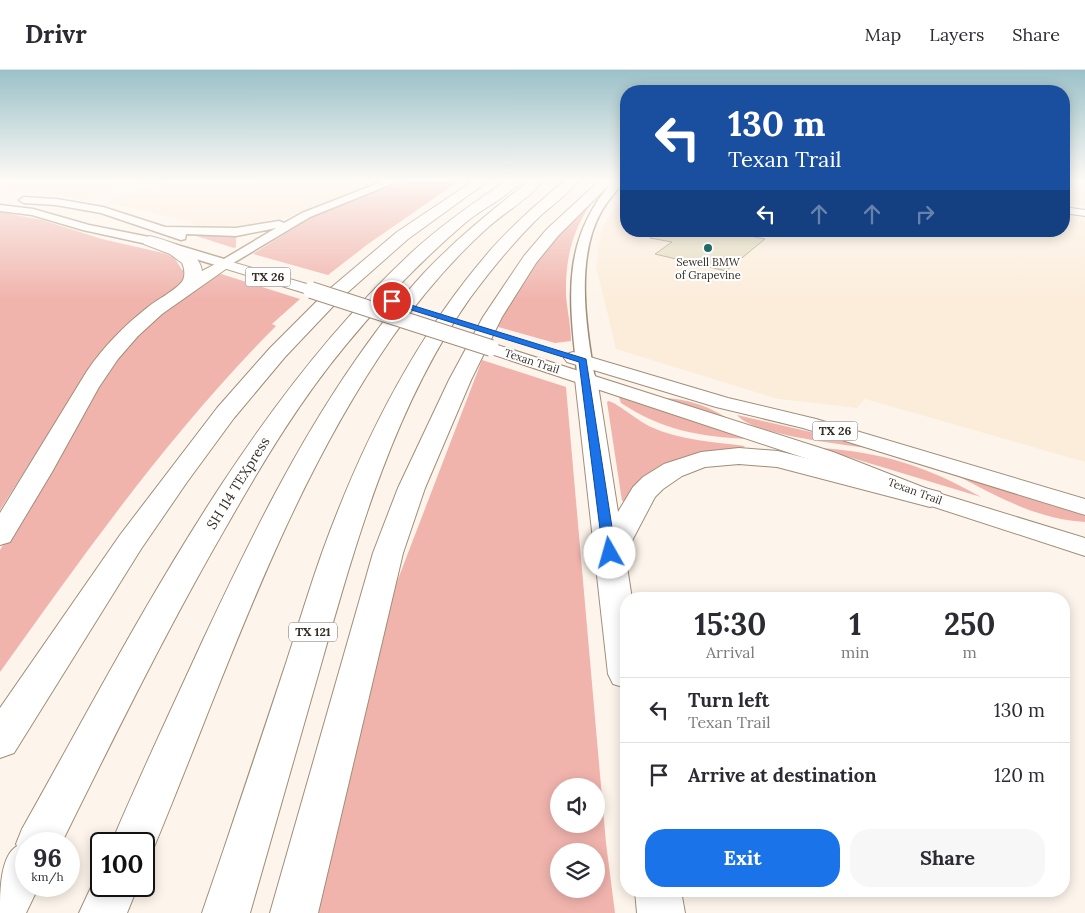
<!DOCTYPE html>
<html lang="en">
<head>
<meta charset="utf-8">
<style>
	body { margin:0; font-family:Lora,serif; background:#f7f7f7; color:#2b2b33; height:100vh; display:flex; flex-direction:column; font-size:19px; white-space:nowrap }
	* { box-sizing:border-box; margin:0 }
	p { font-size:16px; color:#7c7c81 }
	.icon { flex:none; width:28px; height:28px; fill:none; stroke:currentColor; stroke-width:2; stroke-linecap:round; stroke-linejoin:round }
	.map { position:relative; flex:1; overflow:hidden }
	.panel { position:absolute; left:620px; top:522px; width:450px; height:305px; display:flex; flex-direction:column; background:#fff; border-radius:20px; box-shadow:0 2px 12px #0003 }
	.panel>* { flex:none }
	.guide { position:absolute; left:620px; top:15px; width:450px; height:152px; border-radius:20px; box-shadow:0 2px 12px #0003; background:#1a4fa0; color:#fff; overflow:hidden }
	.tools { position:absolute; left:550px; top:708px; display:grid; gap:10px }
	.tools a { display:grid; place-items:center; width:55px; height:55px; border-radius:50%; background:#fff; box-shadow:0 2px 12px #0003; font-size:25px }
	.speed { position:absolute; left:15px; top:762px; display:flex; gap:10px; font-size:25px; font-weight:700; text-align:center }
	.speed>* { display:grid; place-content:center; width:65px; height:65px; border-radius:50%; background:#fff; box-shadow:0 2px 12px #0003; line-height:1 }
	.speed small { font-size:12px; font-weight:400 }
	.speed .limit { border:2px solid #111; border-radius:8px; background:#fff; color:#111 }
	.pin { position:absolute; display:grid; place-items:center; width:42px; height:42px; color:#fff; margin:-21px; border:2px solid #fff; border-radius:50%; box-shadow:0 1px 5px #0007 }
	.me { position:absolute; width:55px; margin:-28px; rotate:353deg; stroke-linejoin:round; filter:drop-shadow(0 0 4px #0008) }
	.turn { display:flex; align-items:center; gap:18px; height:105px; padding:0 25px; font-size:22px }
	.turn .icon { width:65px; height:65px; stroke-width:2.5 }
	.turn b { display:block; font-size:35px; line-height:42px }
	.lanes { display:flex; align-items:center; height:48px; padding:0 25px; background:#0003; justify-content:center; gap:25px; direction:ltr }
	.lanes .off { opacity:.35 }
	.eta { display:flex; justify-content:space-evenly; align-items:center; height:85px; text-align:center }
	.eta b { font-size:30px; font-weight:800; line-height:35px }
	.button { display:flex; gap:10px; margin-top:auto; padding:10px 25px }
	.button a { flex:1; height:58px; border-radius:20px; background:#1a73e8; color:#fff; font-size:20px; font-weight:800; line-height:58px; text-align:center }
	.button a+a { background:#f7f7f7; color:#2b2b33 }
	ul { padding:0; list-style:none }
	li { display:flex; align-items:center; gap:15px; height:65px; padding:0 25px; border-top:1px solid #e1e1e2 }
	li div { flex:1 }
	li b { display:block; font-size:19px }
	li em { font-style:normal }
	header { display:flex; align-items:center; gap:30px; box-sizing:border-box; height:70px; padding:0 25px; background:#fff; border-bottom:1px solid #e1e1e2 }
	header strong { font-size:24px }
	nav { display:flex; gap:28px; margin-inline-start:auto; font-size:18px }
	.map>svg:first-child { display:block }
</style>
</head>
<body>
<header>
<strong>Drivr</strong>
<nav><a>Map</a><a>Layers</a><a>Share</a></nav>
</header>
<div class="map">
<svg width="1085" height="843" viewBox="0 0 1085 843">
	<rect width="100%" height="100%" fill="#fdf5eb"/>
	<g fill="#fceddb">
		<polygon points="0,111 148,111 84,129 45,123 0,121"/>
		<polygon points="171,111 383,111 289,147 233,157 199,156 143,140 114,135 108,132 126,124"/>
		<polygon points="1064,111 1085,111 1085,136 1064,133"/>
		<polygon points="626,130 626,161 1064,161 1064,146 1085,150 1085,392 865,329 857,338 778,329 616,279 596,196 602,157 615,138"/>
	</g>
	<g fill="#f0b4ad" fill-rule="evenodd">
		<polygon points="408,111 459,111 368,174 328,205 253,184 315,145 334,136"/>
		<path d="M589 131H593C572 160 565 190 566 225 567 240 571 255 571 271L555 273 498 257 516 220 543 182Z"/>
		<polygon points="0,142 42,150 102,169 163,183 174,187 182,200 186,200 186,209 54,355 0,440"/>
		<polygon points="193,165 236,165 236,177 234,178"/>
		<path d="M218 203 300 229 272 254 276 256C171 361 86 482 0 602V480L101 309 132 269 155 248Z"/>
		<path d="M482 290 566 317 606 773 615 843H310L390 530ZM559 716H596V754H559ZM559 781H596V819H559Z"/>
		<path d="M619 327 749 369C700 367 662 360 621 333Z"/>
		<path d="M661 328C689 328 710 337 734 352Z"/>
		<path d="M609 331C620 335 638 351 651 357 680 370 714 372 745 376L742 378 695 384 678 390 625 431H622L607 332Z"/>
		<path d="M737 345 815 363 867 378C840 374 753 365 737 345Z"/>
		<path d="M819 378C882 382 926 396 981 427Z"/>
		<path d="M958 406 1085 446V452C1037 449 1000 428 958 406Z"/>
	</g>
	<polygon fill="#e2dbbe" stroke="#aaa287" points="651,161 725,161 765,169 726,201 655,184 672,172 650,168"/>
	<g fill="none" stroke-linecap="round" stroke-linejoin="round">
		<g stroke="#a08e78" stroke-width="2">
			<polygon id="tertiary" points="1064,137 1085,140 1085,146 1064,143"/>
		</g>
		<g stroke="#a08e78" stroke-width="3">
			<g id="secondary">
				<polygon points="384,111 399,111 310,147 225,198 147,174 83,160 32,145 0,141 0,135 33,139 89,155 154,168 224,189 276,158 236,166 186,164 185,169 181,170 101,143 56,135 24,133 19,130 24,127 56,129 103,137 165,157 236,158 279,151 284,153 302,143"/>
				<path d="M613 111H624C616 122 607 131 601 142 575 188 586 259 595 309L592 313 586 314 580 313 577 302C569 228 561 170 613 111Z"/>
			</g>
		</g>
		<g stroke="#a08e78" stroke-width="2">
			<g id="primary">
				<polygon points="225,190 317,217 319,220 317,223 311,225 220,197 218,194 220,191"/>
				<polygon points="491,273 833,382 938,423 1085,468 1085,486 922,433 817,392 485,282 482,278 485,274"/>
				<polygon points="573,282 728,328 816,349 1085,429 1085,445 803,358 716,337 567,292 564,288 567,284"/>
			</g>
		</g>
		<g stroke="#a08e78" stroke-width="2">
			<g id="motorway">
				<polygon points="473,111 488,111 408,169 339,230 285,287 234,348 187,412 141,479 14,683 0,688 0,638 120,465 217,338 270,278 326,222 397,162"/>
				<path d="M506 111H521C507 128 482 138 465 153 421 191 382 231 345 276 301 329 264 390 230 450 169 555 115 665 61 774H26V816H39L26 843H0C0 822 0 786 17 776L16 774 22 759C134 560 243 340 411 183 440 156 473 133 506 111Z"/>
				<path d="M529 111H543C528 130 503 143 485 160 450 192 418 230 391 269 282 427 223 613 149 789L144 791V774H111C140 705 172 638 203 570 248 474 294 379 355 291 376 261 399 230 424 203 456 169 492 140 529 111Z"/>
				<path d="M564 111H578C567 126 549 137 536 150 512 174 490 201 470 228 394 337 358 465 322 591 298 675 274 759 250 843H202C231 759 259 675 287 590 299 553 310 516 323 480 362 373 414 269 488 183 511 156 537 134 564 111Z"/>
				<polygon points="599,111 613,111 558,166 536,193 502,247 471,310 425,418 403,483 318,843 270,843 373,483 398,418 449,310 483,247 524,186 547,159"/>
				<path d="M150 166C168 171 199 179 202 201L225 189 231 190 233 194 162 244 138 266 118 289 99 317 52 402 10 472 0 475V443L87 301C104 276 125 255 148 237 158 229 171 223 180 214 186 209 185 199 182 193L170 184 144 174 142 171 144 168Z"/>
				<polygon points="586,302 594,304 597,309 618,442 633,417 643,407 664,394 701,382 739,378 778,381 940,422 944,428 940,434 930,437 777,397 739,394 705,397 682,406 663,419 655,427 625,484 632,529 626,529 626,618 613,614 608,604 575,309 578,304"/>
				<polygon points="101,799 101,816 138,816 127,843 79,843 99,800"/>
				<polygon points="635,821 681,821 685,843 637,843"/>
			</g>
		</g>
		<use href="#tertiary" fill="#fff" fill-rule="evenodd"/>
		<use href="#secondary" fill="#fff" fill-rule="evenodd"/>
		<use href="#primary" fill="#fff" fill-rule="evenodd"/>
		<use href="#motorway" fill="#fff" fill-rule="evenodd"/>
		<g stroke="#a08e78" stroke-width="18" stroke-linecap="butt">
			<polyline id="primary-bridge" points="311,220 491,278"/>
		</g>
		<use href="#primary-bridge" stroke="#fff" stroke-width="16"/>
	</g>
	<linearGradient id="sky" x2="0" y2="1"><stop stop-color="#9bc1c8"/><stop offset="0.48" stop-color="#fefaf6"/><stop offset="1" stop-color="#fefaf6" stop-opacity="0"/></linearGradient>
	<rect width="1085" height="229" fill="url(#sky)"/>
	<polygon fill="#1a73e8" stroke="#114b97" points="389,230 395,230 586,289 616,483 614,486 605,486 603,483 579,292 389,233"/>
	<circle fill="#226c67" stroke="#fff" stroke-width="2" cx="708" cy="178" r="5"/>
	<g text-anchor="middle" stroke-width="4" stroke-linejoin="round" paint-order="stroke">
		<g font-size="11" fill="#372f26" stroke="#fff">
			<text x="708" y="196">Sewell BMW<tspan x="708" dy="13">of Grapevine</tspan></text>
		</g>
		<g font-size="11" fill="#372f26" stroke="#fff">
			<text transform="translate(532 291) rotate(18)" y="4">Texan Trail</text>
			<text transform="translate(915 421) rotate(20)" y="4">Texan Trail</text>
		</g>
		<g fill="#fff" stroke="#736d67" stroke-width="1">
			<rect x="245.5" y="197.5" width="45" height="19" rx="4"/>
			<rect x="812.5" y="351.5" width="45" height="19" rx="4"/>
			<rect x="289" y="552.5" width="48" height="19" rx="4"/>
		</g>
		<g font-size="12" font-weight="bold" fill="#372f26">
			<text x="268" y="211">TX 26</text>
			<text x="835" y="365">TX 26</text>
			<text x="313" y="566">TX 121</text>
		</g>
		<g font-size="14" fill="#372f26" stroke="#fff">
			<text transform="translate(238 413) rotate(-58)" y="5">SH 114 TEXpress</text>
		</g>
	</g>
</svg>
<div class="tools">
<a><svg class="icon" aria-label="sound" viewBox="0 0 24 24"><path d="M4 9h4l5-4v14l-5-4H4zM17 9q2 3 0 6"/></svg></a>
<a><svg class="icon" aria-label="layers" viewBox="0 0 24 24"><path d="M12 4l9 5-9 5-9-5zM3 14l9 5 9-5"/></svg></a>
</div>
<div class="speed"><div>96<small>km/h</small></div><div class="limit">100</div></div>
<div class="pin" style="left:392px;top:231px;background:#d93025"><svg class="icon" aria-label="arrive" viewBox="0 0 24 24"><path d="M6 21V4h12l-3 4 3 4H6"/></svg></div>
<svg class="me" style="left:610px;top:483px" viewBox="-20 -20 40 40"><circle r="19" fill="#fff"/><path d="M0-13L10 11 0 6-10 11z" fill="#1a73e8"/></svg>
<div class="guide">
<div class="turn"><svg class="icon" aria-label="left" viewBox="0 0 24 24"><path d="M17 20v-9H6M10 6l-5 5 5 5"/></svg><div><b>130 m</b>Texan Trail</div></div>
<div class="lanes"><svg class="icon" aria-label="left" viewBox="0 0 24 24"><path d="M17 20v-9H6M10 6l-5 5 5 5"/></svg><svg class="icon off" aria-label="ahead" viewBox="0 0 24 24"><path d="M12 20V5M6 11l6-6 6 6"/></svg><svg class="icon off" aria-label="ahead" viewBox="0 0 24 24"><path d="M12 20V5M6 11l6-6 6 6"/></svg><svg class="icon off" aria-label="right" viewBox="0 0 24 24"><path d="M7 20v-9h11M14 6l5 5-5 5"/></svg></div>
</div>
<section class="panel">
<div class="eta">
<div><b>15:30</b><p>Arrival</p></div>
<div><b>1</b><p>min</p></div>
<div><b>250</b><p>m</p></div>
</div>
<ul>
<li><svg class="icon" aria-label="left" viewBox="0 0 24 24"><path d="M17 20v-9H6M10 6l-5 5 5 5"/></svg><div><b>Turn left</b><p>Texan Trail</p></div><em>130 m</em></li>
<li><svg class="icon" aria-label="arrive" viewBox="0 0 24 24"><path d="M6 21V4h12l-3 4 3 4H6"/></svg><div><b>Arrive at destination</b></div><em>120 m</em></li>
</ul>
<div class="button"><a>Exit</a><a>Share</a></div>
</section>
</div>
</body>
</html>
